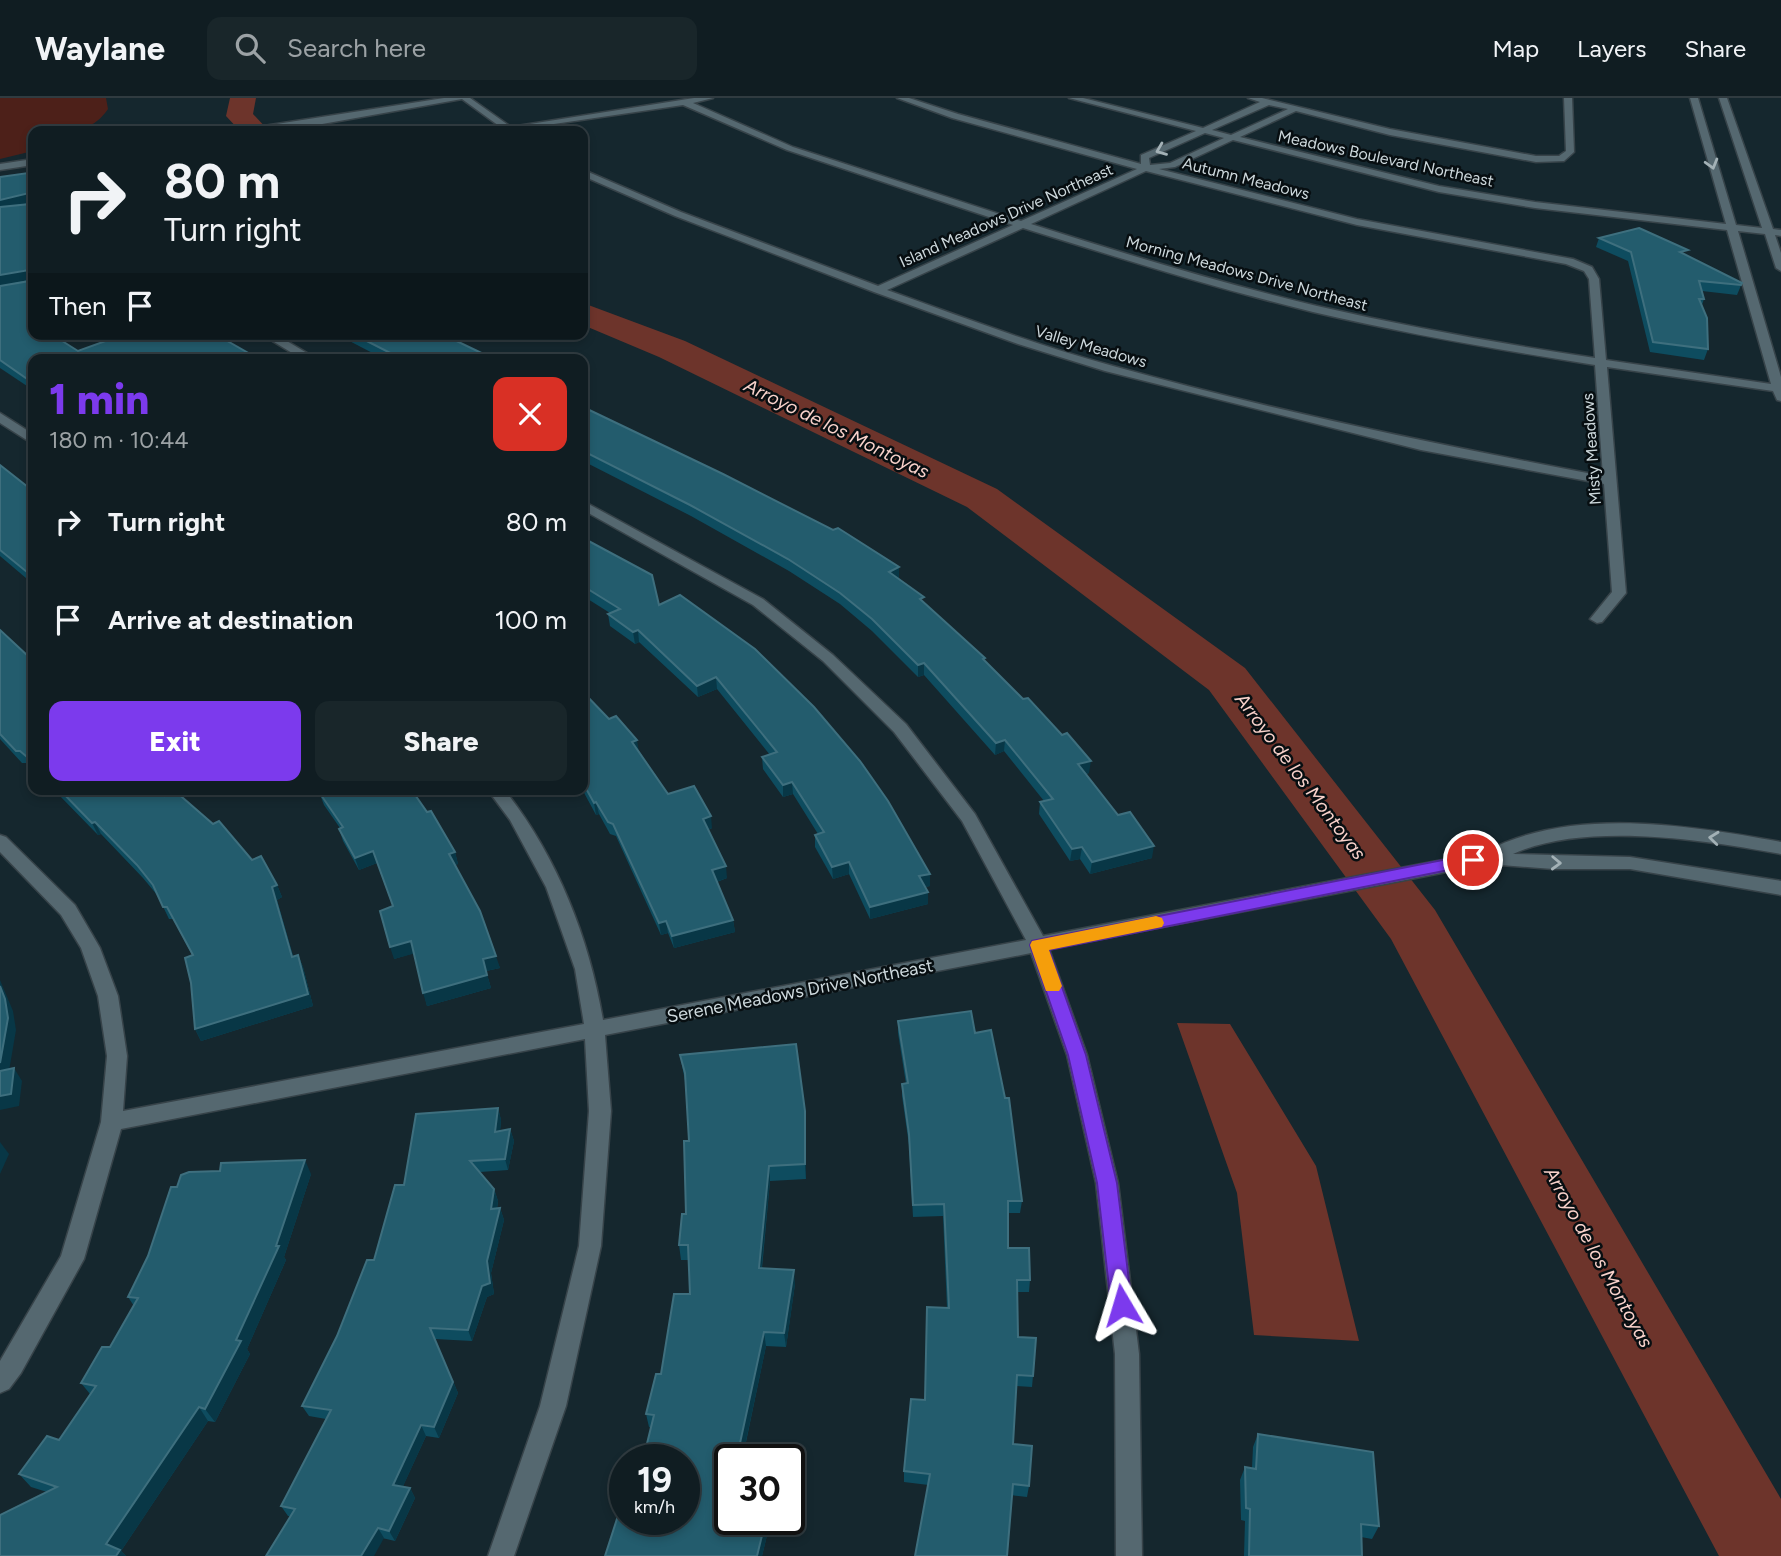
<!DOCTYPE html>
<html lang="en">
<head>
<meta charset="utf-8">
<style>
	body { margin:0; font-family:Figtree,sans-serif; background:#19262a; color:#f1f3f6; height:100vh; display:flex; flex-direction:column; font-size:26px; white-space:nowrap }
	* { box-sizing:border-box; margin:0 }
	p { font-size:23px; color:#9ca2a5 }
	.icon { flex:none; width:38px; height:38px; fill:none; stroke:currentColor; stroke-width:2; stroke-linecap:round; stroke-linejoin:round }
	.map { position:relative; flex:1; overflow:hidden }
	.panel { position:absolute; left:28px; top:256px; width:560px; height:441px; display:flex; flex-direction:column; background:#101d22; border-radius:14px; box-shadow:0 4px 10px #0003,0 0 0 2px #303b40 }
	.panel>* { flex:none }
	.top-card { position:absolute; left:28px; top:28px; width:560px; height:214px; border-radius:14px; box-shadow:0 4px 10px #0003,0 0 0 2px #303b40; background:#101d22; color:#f1f3f6; overflow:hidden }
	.speed { position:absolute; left:609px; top:1346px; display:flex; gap:14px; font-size:35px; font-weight:700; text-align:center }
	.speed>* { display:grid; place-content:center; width:91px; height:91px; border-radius:50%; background:#101d22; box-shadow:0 4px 10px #0003,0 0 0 2px #303b40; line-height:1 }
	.speed small { font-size:18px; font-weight:400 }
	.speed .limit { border:4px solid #111; border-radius:10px; background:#fff; color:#111 }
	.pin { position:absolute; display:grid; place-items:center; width:60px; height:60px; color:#fff; margin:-30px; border:4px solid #fff; border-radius:50%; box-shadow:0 2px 7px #0007 }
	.me { position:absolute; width:77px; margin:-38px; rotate:353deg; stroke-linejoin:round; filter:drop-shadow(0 0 5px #0008) }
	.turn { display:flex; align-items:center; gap:24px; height:147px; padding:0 21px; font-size:32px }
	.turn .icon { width:91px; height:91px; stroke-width:2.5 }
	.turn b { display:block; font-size:49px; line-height:60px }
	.then { display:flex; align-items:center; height:66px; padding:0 21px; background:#0003; gap:14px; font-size:26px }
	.round { display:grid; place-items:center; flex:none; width:74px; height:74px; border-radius:14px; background:#19262a }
	.headline { display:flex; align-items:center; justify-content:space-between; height:119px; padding:0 21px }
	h1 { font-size:42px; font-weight:800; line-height:52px; color:#7c3aed }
	.button { display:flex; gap:14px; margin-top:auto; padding:14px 21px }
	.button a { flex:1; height:80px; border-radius:14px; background:#7c3aed; color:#fff; font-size:28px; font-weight:800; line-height:80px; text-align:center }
	.button a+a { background:#19262a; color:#f1f3f6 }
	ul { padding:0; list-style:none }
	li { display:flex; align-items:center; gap:21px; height:98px; padding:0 21px }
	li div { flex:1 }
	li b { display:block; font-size:26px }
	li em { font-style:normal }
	header { display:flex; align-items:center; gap:42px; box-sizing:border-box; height:98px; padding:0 35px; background:#101d22; border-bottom:2px solid #303b40 }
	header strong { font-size:33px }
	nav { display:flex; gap:38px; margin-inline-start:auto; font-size:24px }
	.search { width:490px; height:63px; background:#19262a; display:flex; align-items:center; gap:18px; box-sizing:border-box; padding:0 24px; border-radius:14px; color:#9ca2a5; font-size:26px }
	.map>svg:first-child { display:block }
</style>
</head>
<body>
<header>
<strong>Waylane</strong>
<div class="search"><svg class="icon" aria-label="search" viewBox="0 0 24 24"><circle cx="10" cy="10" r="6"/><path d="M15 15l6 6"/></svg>Search here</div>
<nav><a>Map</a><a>Layers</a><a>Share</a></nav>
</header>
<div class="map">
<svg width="1781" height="1458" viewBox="0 0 1781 1458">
	<rect width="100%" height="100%" fill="#15272e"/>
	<path fill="#4d2019" d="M0 0H106L108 11C90 38 63 33 33 33V53L0 61Z"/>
	<polygon fill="#6d342b" points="1177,925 1230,926 1316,1068 1359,1243 1254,1237 1237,1095"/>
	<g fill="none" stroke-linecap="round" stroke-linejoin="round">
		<g fill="#6d342b" fill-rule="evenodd">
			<polygon points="230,0 256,0 253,16 269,33 240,33 226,18"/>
			<polygon points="583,205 685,243 997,391 1245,570 1435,812 1781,1401 1781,1458 1719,1458 1391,841 1209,592 967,409 659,259 583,227"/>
		</g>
		<g stroke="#374349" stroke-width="3">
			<g id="minor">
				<path d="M444 0H470L511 29 694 0H713L693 5 793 49 1021 123 1137 71 952 20 897 0H909L958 16 1141 66V57L1196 33 1069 0H1083L1203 30 1260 4 1248 0H1262L1390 31 1536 58H1559L1566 53 1564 0H1572L1574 54 1564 63 1536 64 1390 37 1296 13 1240 39 1439 88 1535 104 1726 126 1690 0H1698L1736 127 1762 130 1719 0H1727L1773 131 1781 132V138L1775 137 1781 155V173L1776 170 1765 136 1738 133 1781 279V303L1777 302 1773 293 1607 269 1626 495 1602 524 1597 525 1590 521 1612 494 1604 386 1421 352 1105 273 1018 246 874 194 675 118 583 78V72L586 73 681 114 878 188 1013 127 787 52 683 7 506 33 462 1 311 28C284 26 258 34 231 33ZM1269 7 1288 11 1231 37 1212 32ZM1205 35 1224 40 1170 65 1150 67 1149 60ZM1233 42 1439 94 1535 110 1727 132 1771 286 1606 262 1599 181 1592 169 1573 161 1357 121 1159 71 1175 69ZM1146 73 1357 127 1566 166 1584 173 1589 181 1595 260C1502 246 1409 229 1317 208 1221 185 1125 156 1031 126ZM1023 130C1119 160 1215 190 1313 214 1406 236 1501 252 1595 267L1603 378C1439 347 1274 313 1113 268 1036 247 962 219 887 192Z"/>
				<polygon points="33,61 33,67 0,72 0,66"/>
				<polygon points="261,236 275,236 317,261 302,261"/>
				<polygon points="0,315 33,336 33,346 0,325"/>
				<path d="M583 403 763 501 833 557 906 626 975 716 1043 838 1485 754C1569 708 1690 727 1781 744V756C1705 742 1585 723 1513 756L1630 759 1781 783V797L1630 771H1553L1488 766 1049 851 1087 957 1118 1085 1139 1256 1142 1458H1116L1115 1256 1096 1085 1067 957 1031 855 605 937 611 1013 601 1148 566 1308 514 1458H488L540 1308 579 1148 589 1013 585 941 121 1031 84 1161 21 1275 9 1291 0 1295V1263L61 1158 101 1024 107 958 98 898 81 850 61 817 0 754V737L6 739 75 807 100 850 118 898 127 958 123 1013 584 926 575 871 546 789 510 722 487 691H504C557 758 589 839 603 922L1026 842 962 723 894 634 823 563 753 507 583 412Z"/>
			</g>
		</g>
		<use href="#minor" fill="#556870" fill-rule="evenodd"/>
	</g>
	<g fill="#0e4c5f">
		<polygon points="28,75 33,91 33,236 59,236 61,242 78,253 125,236 215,236 259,261 33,261 33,292 0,270 0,188 30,182 0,188 0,79"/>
		<polygon points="1599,140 1686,157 1742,185 1737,197 1702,193 1704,201 1702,207 1708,251 1704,262 1650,254 1628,163 1596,149"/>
		<polygon points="336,236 442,236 494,261 384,261"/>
		<polygon points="583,309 899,469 899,481 985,563 1089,675 1086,676 1152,760 1090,776 1080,761 1070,763 1039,716 1040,704 1044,703 1004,653 995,657 924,577 918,579 872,533 840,506 789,473 691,418 583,363"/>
		<polygon points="0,367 33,393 33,486 0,458"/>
		<polygon points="583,440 659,507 930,788 925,789 928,806 870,821 849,776 833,781 815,749 815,737 818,736 793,696 783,699 763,671 762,659 770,657 717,591 698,599 639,544 635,546 610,528 608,516 610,515 583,498"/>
		<polygon points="0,532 28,558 33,556 33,671 27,665 22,665 0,641"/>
		<polygon points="583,594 639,653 668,696 712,730 708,732 727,780 717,784 733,822 735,834 674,850 668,835 661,837 616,738 610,736 599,716 596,717 582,691 583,691"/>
		<polygon points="56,691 158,691 165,698 252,762 277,787 282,799 277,802 293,858 298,857 303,869 313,908 201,943 195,931 192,857 173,821 169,821 158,798 143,780 101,736 98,737 59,697"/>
		<polygon points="320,691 411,691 455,754 458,766 455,767 500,870 486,873 491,890 427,908 414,855 394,861 393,809 377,765 359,772 343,743 339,731 340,730 324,707 319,694 322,693"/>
		<polygon points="898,923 975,935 1022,1103 1020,1115 1008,1115 1008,1150 1030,1182 1029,1194 1018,1194 1018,1239 1033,1278 1032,1289 1016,1288 1013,1346 1029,1388 1027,1399 904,1384 904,1373 925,1302 947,1210 943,1118 913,1119 909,1047 902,998 902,986 906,986 898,935"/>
		<polygon points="680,957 805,1013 806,1081 770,1083 762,1170 795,1186 786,1249 766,1248 730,1421 771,1421 762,1458 684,1421 651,1330 649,1329 646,1316 690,1196 689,1162 681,1162 679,1147 686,1116 689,1043 685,983"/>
		<polygon points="498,1010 501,1022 500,1033 510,1031 514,1043 508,1072 480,1074 494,1091 498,1103 497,1111 500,1110 504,1122 491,1175 494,1196 487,1199 472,1243 435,1241 458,1295 439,1340 426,1338 403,1388 410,1390 415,1400 395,1443 288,1418 281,1408 326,1321 309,1318 302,1308 374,1162 404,1087"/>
		<polygon points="311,1076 284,1159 286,1162 247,1251 250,1256 215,1324 208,1323 121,1453 126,1458 0,1458 47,1394 31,1389 19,1376 59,1342 90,1296 81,1285 110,1249 134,1208 128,1199"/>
		<polygon points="1258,1336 1379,1428 1372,1441 1361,1439 1362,1458 1244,1458 1245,1423 1241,1422 1240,1382 1245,1369 1252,1370 1253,1349"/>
	</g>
	<g fill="#083746">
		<polygon points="29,95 33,104 0,111 0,102"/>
		<polygon points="29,172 33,181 0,188 0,177"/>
		<polygon points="899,469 899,480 889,485 889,474"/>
		<polygon points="638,532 639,544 635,546 633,534"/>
		<polygon points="924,565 924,577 918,579 918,567"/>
		<polygon points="585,571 587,583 583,585 583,572"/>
		<polygon points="716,579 717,591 698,599 697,588"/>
		<polygon points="637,642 639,654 632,644"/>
		<polygon points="1005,642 1004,653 995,657 996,645"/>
		<polygon points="1091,663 1089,675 1077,678 1078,666"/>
		<polygon points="792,684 793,696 783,699 783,687"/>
		<polygon points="596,704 599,716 596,717 594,705"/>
		<polygon points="711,718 712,730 704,733 703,721"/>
		<polygon points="95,724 101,736 98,737 92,725"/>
		<polygon points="1154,748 1152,760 1090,776 1092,764"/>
		<polygon points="1082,749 1080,761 1070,763 1072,751"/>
		<polygon points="373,753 377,765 359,772 355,760"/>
		<polygon points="455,754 458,766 452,768 449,756"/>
		<polygon points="849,764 849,776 833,781 832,769"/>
		<polygon points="726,768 727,780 713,785 712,772"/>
		<polygon points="930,776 930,788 919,790 919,778"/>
		<polygon points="277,787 282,799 277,802 297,871 292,859 272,789"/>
		<polygon points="928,794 928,806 870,821 870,809"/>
		<polygon points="733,822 735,834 674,850 672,838"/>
		<polygon points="666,823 668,835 661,837 659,825"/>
		<polygon points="411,843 416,855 394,861 390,849"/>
		<polygon points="298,857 303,869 313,908 201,943 195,931"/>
		<polygon points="496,858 500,870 486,873 491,890 427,908 423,895 483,861"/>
		<polygon points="0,882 13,913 16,932 7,985 0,976"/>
		<polygon points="14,970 22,983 19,1008 0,1012 0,998"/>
		<polygon points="498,1010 501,1022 499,1046 495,1034"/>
		<polygon points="805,1013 806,1029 806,1081 805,1066"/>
		<polygon points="510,1031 514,1043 508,1072 505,1061"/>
		<polygon points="0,1044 9,1056 0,1076"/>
		<polygon points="305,1062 311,1076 284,1159 286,1162 247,1251 250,1256 215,1324 205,1311 236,1242 276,1148"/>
		<polygon points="769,1068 770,1083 760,1184 759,1170"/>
		<polygon points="494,1091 498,1103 495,1123 491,1111"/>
		<polygon points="500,1110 504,1122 491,1175 494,1196 487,1199 472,1243 468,1232 487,1163"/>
		<polygon points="794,1172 795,1186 786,1249 784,1235"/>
		<polygon points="430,1230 458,1295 439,1340 434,1329"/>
		<polygon points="764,1234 766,1248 742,1362 737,1359"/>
		<polygon points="199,1309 208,1323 121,1453 126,1458 116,1458 106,1446"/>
		<polygon points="421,1327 426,1338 399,1397 393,1387"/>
		<polygon points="410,1390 415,1400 395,1443 389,1433"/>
		<polygon points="766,1421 771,1421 762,1458 757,1458"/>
		<polygon points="378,1430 384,1440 374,1458 361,1458"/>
	</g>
	<g fill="#235c6d" stroke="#3e6f7e" stroke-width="2">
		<polygon points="28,75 33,99 33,236 58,236 59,241 78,253 125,236 215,236 259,261 33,261 33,285 0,262 0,188 29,183 32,174 29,172 0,177 0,109 30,106 32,98 29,95 0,102 0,79"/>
		<polygon points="1639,130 1688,152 1680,154 1742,185 1741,187 1699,183 1704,201 1699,201 1707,220 1708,251 1653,244 1631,154 1599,140"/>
		<polygon points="353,236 442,236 494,261 402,261"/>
		<polygon points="583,309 723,376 833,432 838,430 899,469 889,474 924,499 920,501 985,560 983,561 1023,601 1028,600 1062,637 1067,635 1091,663 1078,666 1118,717 1130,714 1154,748 1092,764 1082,749 1072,751 1040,704 1053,701 1005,642 996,645 924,565 918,567 872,521 840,495 788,461 690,407 583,353"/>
		<polygon points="0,367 33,393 33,479 0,452"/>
		<polygon points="583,440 652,477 659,507 680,497 755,551 814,609 860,663 888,703 930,776 919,778 928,794 870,809 849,764 832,769 815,737 824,734 792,684 783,687 762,659 777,654 716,579 697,588 638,532 633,534 608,516 620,511 583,488"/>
		<polygon points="0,532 28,558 33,556 33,664 20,653 16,653 0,636"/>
		<polygon points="583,594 609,621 616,618 637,642 632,644 668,696 694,688 711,718 703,721 726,768 712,772 733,822 672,838 666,823 659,825 613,726 608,724 596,704 594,705 583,685"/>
		<polygon points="59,691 158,691 165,698 175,693 213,726 219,723 252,762 261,758 277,787 272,789 292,859 298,857 308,896 195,931 191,885 185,860 193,857 167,809 163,809 153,787 137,767 95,724 92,725"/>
		<polygon points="327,691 411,691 427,714 431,713 455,754 449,756 480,813 496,858 483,861 487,877 423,895 411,843 390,849 380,813 393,808 373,753 355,760 339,731 343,729 319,694"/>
		<polygon points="0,888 5,901 8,920 0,965"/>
		<polygon points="971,913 975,935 991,932 1005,1000 1009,1000 1022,1103 1008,1103 1008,1150 1029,1150 1030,1182 1017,1182 1018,1239 1036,1240 1033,1278 1017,1277 1013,1346 1032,1348 1029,1388 1013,1386 1007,1458 915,1458 930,1376 904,1373 911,1301 925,1302 927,1209 949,1210 944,1106 913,1107 909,1036 902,986 908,985 898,923"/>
		<polygon points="796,946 805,1013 805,1066 769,1068 759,1170 794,1172 784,1235 764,1234 737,1359 752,1362 730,1362 730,1421 766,1421 757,1458 605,1458 625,1396 625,1421 684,1421 684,1362 643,1362 654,1317 646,1316 656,1276 661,1276 674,1196 690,1196 688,1147 679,1147 682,1116 686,1116 684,1043 689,1043 685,975 680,957"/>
		<polygon points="14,970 11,996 0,998 0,973"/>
		<polygon points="498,1010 495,1034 510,1031 505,1061 470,1063 494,1091 491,1111 500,1110 487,1163 490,1185 482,1188 468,1232 430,1230 453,1284 434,1329 421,1327 393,1387 410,1390 389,1433 378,1430 361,1458 266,1458 295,1411 281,1408 331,1312 302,1308 337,1238 367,1162 374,1162 395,1087 404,1087 416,1016"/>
		<polygon points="305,1062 276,1148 279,1148 236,1242 241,1243 205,1311 199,1309 106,1446 120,1452 116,1458 0,1458 0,1417 57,1389 19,1376 47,1338 59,1342 96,1288 81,1285 102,1249 110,1249 138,1200 128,1199 148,1158 171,1089 177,1089 181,1077 189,1074 220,1073 221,1065"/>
		<polygon points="1258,1336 1373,1354 1379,1428 1361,1426 1362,1458 1249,1458 1250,1411 1246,1410 1245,1369 1256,1371"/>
	</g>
	<defs><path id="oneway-chevron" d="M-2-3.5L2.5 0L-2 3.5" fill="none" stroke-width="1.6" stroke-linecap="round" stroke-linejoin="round" transform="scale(1.75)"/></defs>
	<g stroke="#a3b1b6">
		<use href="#oneway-chevron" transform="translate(1161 52) rotate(158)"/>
		<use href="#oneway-chevron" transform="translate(1712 66) rotate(74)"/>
		<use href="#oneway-chevron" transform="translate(1714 740) rotate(-174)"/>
		<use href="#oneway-chevron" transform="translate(1556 765) rotate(2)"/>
	</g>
	<polygon fill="#7c3aed" stroke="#51269a" stroke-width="2" points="1473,756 1481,762 1479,766 1049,852 1086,957 1117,1085 1132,1207 1129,1214 1122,1217 1114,1214 1111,1207 1097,1085 1068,957 1030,847 1032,843"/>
	<polygon fill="#f59e0b" points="1156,818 1162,820 1164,825 1162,829 1049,852 1062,888 1059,893 1046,893 1030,847 1032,843"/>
	<g text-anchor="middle" stroke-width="5" stroke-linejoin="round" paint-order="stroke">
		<g font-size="16" fill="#cdd8dc" stroke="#070e11">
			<text transform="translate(1386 60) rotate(12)" y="6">Meadows Boulevard Northeast</text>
			<text transform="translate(1246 80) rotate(14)" y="6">Autumn Meadows</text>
			<text transform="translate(1006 117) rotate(-24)" y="6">Island Meadows Drive Northeast</text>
			<text transform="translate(1247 175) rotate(15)" y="6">Morning Meadows Drive Northeast</text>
			<text transform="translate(1091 248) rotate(16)" y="6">Valley Meadows</text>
			<text transform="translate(1591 351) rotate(-94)" y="6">Misty Meadows</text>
		</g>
		<g font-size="18" fill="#cdd8dc" stroke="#070e11">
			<text transform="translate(800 893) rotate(-11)" y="6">Serene Meadows Drive Northeast</text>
		</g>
		<g font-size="19" font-style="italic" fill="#f9d2cb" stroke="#070e11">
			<text transform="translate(837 330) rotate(26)" y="7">Arroyo de los Montoyas</text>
			<text transform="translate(1301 678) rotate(53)" y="7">Arroyo de los Montoyas</text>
			<text transform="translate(1599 1159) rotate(61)" y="7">Arroyo de los Montoyas</text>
		</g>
	</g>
</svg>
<div class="speed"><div>19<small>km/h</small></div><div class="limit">30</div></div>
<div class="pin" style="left:1473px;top:762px;background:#d93025"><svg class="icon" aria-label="arrive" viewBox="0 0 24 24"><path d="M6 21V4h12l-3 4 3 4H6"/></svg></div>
<svg class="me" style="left:1122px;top:1207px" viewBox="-20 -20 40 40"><path d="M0-17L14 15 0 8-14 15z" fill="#7c3aed" stroke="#fff" stroke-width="4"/></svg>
<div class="top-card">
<div class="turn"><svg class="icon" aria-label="right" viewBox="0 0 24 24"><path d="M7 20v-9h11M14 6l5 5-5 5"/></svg><div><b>80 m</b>Turn right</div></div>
<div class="then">Then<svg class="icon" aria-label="arrive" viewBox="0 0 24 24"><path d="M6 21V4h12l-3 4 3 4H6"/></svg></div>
</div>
<section class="panel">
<div class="headline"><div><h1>1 min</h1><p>180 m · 10:44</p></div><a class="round" style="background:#d93025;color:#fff"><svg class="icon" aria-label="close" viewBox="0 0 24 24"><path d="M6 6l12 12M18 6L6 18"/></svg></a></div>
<ul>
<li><svg class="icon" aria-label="right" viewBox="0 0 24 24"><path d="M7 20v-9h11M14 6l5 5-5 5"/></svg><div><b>Turn right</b></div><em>80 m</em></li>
<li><svg class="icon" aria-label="arrive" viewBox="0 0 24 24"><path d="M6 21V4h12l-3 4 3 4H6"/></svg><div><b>Arrive at destination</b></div><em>100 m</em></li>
</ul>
<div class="button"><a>Exit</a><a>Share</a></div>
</section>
</div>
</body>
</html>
